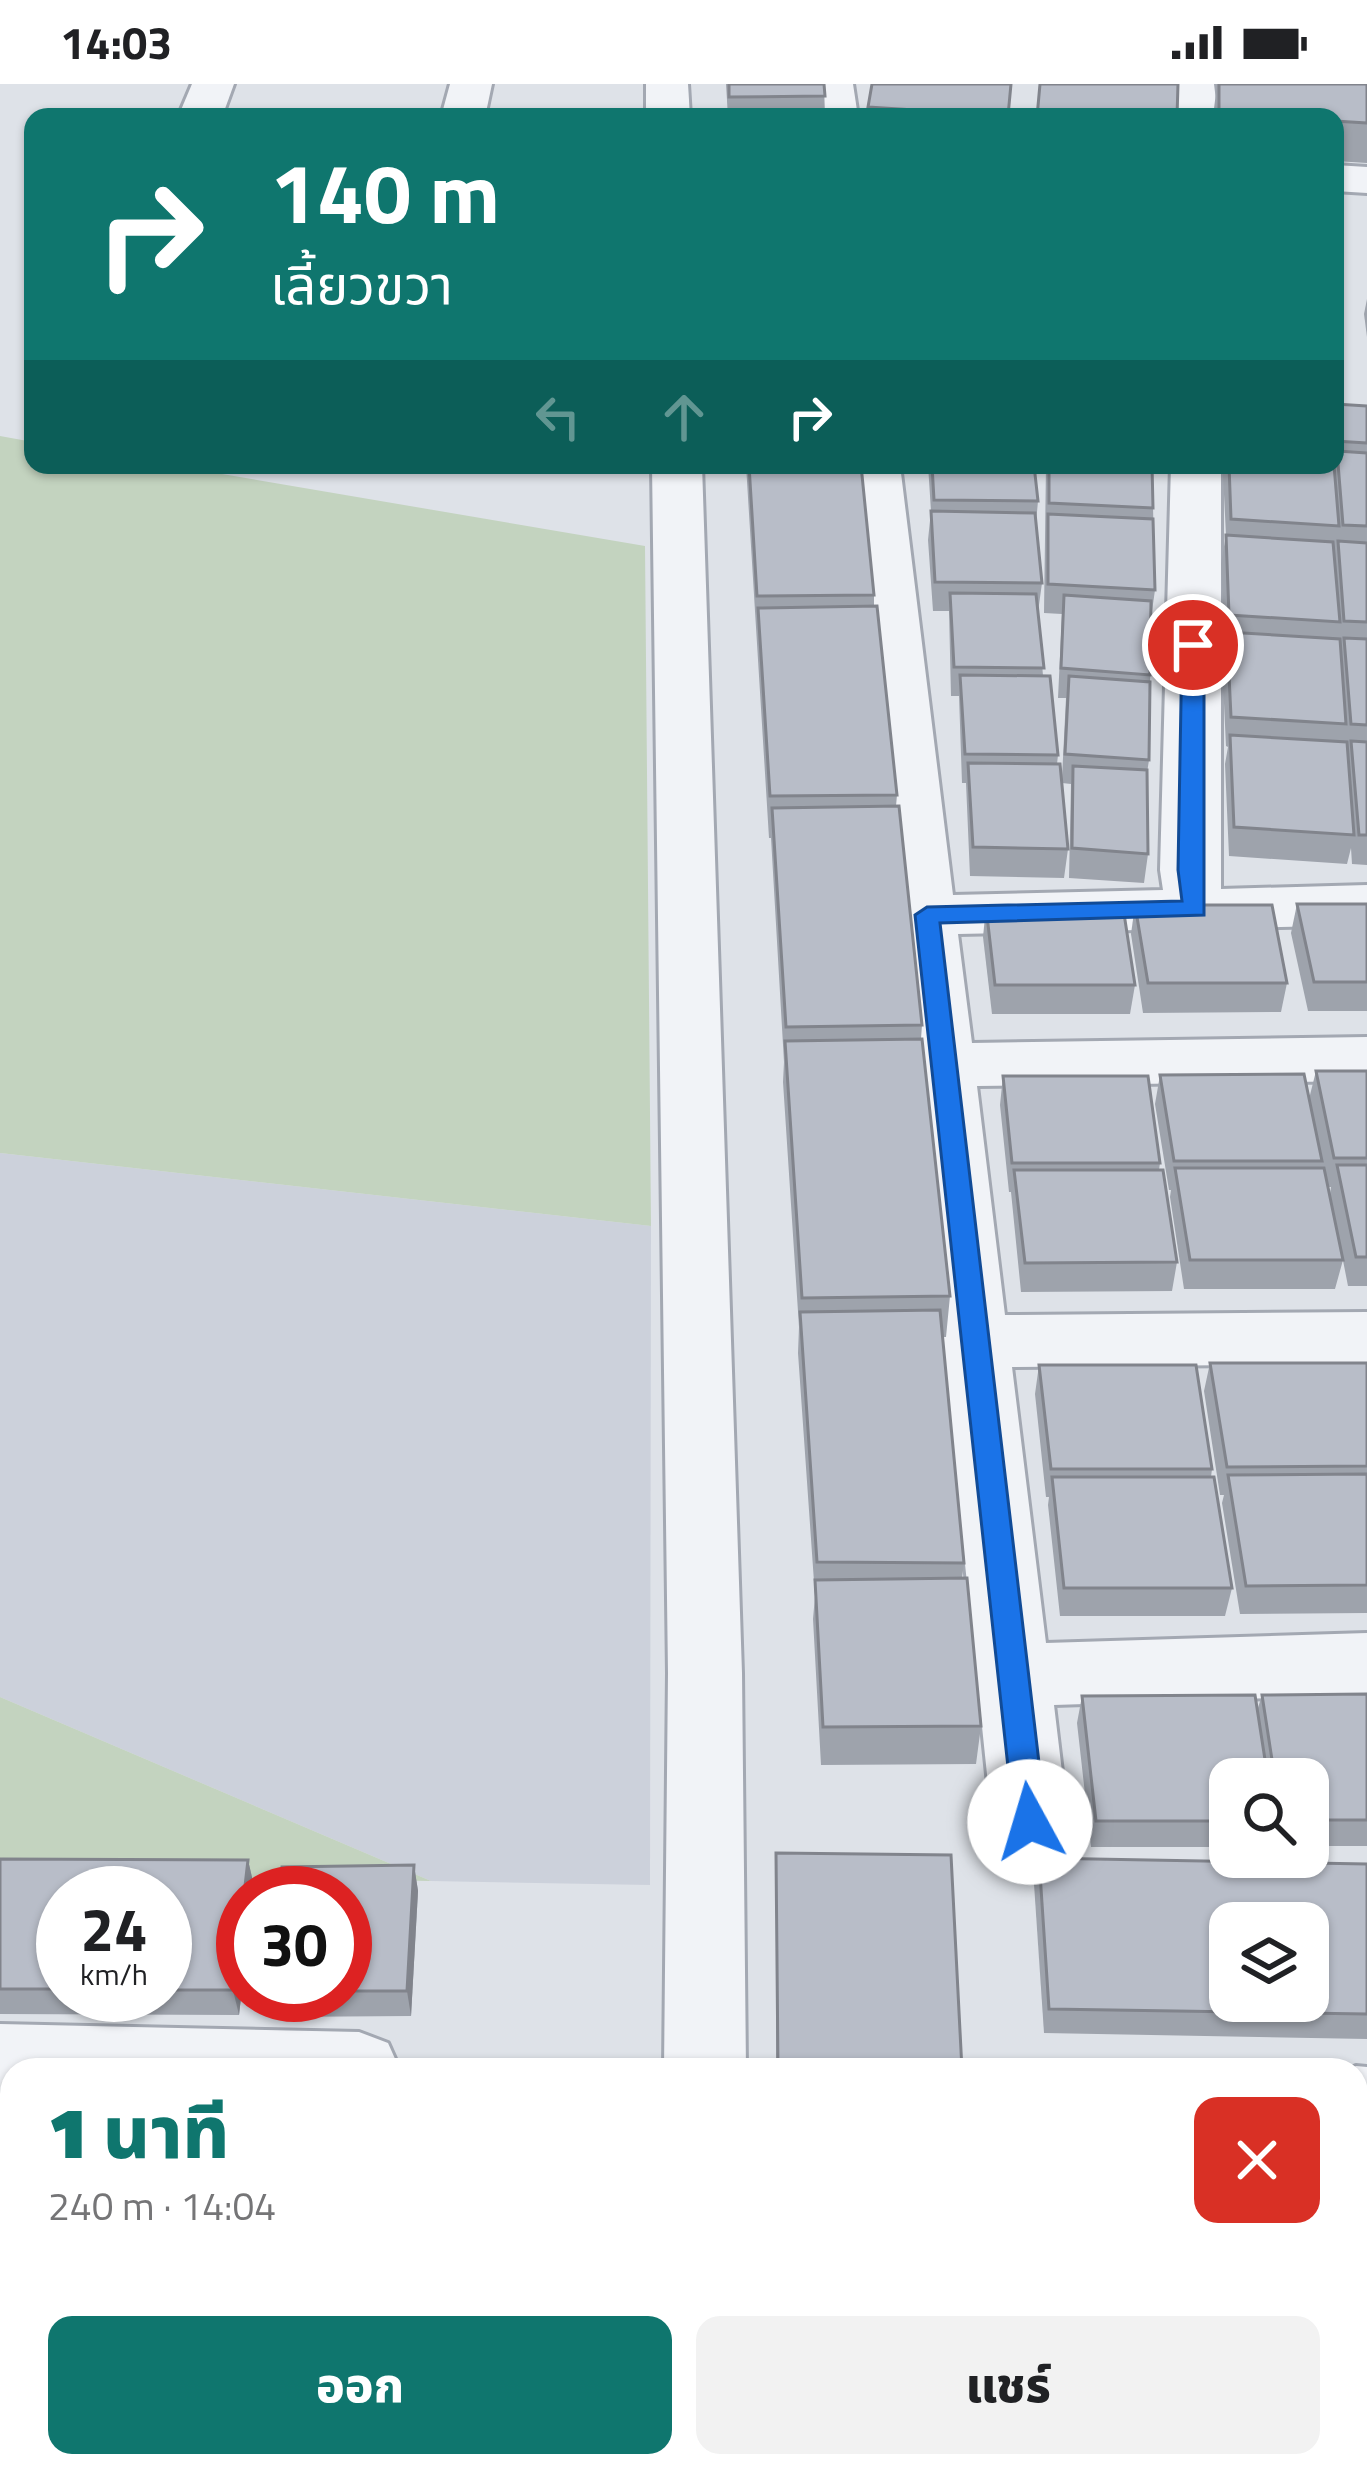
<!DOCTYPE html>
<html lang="th">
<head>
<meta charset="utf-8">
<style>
	body { margin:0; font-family:"Titillium Web","Noto Sans Thai",sans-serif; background:#f2f2f2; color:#202124; height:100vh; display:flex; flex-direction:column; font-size:45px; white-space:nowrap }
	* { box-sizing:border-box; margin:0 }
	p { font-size:39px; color:#757577 }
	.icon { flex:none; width:66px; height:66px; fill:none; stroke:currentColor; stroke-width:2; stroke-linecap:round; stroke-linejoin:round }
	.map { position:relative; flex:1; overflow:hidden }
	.drawer { position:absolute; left:0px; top:1974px; width:1368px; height:420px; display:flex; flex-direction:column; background:#fff; border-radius:36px 36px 0 0; box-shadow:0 3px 9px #0004 }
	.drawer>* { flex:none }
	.hud { position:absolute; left:24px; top:24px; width:1320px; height:366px; border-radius:24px; box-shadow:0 3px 9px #0004; background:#0f766e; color:#fff; overflow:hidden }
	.controls { position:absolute; left:1209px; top:1674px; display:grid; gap:24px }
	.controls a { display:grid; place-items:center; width:120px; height:120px; border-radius:24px; background:#fff; box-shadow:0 3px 9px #0004; font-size:60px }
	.speed { position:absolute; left:36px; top:1782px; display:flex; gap:24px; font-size:60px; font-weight:700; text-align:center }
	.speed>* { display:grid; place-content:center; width:156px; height:156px; border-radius:50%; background:#fff; box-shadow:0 3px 9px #0004; line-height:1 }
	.speed small { font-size:30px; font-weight:400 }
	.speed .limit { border:18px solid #d22; background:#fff; color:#111 }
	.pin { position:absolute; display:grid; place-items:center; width:102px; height:102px; color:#fff; margin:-51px; border:6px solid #fff; border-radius:50%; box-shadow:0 3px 12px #0007 }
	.me { position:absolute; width:132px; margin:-66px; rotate:354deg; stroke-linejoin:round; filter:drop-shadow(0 0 9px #0008) }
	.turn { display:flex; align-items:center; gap:42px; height:252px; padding:0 48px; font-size:54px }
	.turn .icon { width:156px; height:156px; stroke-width:2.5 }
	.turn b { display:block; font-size:84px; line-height:102px }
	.lanes { display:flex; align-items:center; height:114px; padding:0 48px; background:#0003; justify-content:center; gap:60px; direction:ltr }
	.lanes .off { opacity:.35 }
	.round { display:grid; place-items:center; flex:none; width:126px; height:126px; border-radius:24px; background:#f2f2f2 }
	.overview { display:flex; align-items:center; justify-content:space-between; height:204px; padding:0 48px }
	h1 { font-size:72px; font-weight:800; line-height:90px; color:#0f766e }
	.action { display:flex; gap:24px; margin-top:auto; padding:24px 48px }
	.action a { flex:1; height:138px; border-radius:24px; background:#0f766e; color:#fff; font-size:48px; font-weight:800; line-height:138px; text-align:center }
	.action a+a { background:#f2f2f2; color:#202124 }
	.status { display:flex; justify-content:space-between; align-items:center; height:84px; padding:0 60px; background:#fff; direction:ltr }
	.status svg { height:33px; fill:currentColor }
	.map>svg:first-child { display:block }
</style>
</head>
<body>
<div class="status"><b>14:03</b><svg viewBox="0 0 49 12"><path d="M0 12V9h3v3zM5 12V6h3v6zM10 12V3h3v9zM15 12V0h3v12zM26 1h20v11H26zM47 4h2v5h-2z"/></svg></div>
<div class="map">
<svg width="1367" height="2394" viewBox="0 0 1367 2394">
	<rect width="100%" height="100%" fill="#dee2e8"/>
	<polygon fill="#ccd1db" points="0,1069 651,1142 650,1801 431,1797 0,1613"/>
	<g fill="#c3d3bf">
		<polygon points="0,352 33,358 33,381 169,381 645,462 651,1142 0,1069"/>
		<polygon points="0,1613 431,1797 0,1790"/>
	</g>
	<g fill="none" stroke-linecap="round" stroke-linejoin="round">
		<g stroke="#a3a8b2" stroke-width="6">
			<g id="street">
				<polygon points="192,0 234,0 222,33 178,33"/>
				<polygon points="450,0 492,0 485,33 441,33"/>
				<polygon points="646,0 688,0 690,33 646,33"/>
				<polygon points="811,0 853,0 858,33 814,33"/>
				<polygon points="1172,0 1214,0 1218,33 1174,33"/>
				<polygon points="1335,81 1367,83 1367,109 1335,107"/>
				<polygon points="652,381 702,381 742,1589 746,1986 664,1986 668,1589"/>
				<polygon points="850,381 900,381 953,811 1163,806 1160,786 1171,381 1221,381 1221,805 1367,801 1367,841 958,850 972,959 1367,953 1367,997 977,1002 1005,1231 1367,1228 1367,1280 1012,1283 1046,1559 1367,1549 1367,1611 1054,1621 1068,1738 1057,1762 1030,1772 1003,1762 992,1738"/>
				<polygon points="0,1940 359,1948 388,1959 400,1986 12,1986 12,2016 0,2016"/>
				<polygon points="1356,1982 1367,1983 1367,2061 1356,2060 1356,1986 1347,1986"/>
				<polygon points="281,2382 371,2382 370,2394 280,2394"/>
				<rect x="660" y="2382" width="90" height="12"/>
				<polygon points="962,2382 1052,2382 1053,2394 963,2394"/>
			</g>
		</g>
		<use href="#street" fill="#f1f3f7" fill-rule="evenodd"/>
	</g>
	<g fill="#9ea3ac" fill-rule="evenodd">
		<polygon points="726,0 824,0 825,33 728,33"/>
		<polygon points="1011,0 1008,33 868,33 868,23"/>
		<polygon points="1217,0 1367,0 1367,79 1335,77 1335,33 1213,33"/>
		<polygon points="1367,215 1367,253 1364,230"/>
		<polygon points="1335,320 1367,322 1367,781 1352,780 1351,764 1347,780 1229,772 1225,680 1228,663 1226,662 1222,577 1225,560 1221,480 1226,451 1223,390 1225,381 1335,381"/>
		<polygon points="746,381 861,381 874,511 874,522 897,711 896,722 922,941 921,955 950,1212 946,1253 943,1253 964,1479 962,1494 981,1642 976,1680 821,1681 813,1535 815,1512 798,1269 799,1243 783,998 784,978 771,754 769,754"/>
		<polygon points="928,381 1034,381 1038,417 1036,439 1042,499 1038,528 1043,592 1058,671 1057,680 1062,694 1066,614 1058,614 1062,530 1044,529 1046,381 1152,381 1155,506 1151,534 1149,676 1147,689 1148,770 1144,799 1069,794 1071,700 1062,699 1068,765 1064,794 970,792 966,699 962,699 959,612 951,612 949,527 933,527 928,456 931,427"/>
		<polygon points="1297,820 1367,820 1367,927 1308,927 1291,849"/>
		<polygon points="1135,821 1287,899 1281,928 1143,929 1131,850"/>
		<polygon points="986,823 1135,901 1130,930 992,930 983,853"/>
		<polygon points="1316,987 1367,987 1367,1202 1348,1202 1330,1110 1331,1103 1328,1103 1343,1176 1335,1205 1184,1205 1170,1113 1171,1106 1169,1106 1155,1020 1160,991 1309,1015"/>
		<polygon points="1003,992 1160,1079 1159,1086 1177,1178 1172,1207 1021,1208 1011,1108 1009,1108 1000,1021"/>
		<polygon points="1210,1279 1367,1279 1367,1529 1240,1530 1222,1419 1224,1411 1220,1411 1204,1307"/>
		<polygon points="1039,1281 1212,1385 1211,1393 1232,1504 1225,1532 1060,1532 1048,1421 1049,1413 1046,1413 1035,1310"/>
		<polygon points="1367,1610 1367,1762 1308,1762 1308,1695 1230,1695 1230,1763 1091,1763 1077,1639 1082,1612 1257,1627 1262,1611"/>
		<polygon points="776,1769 962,1986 776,1986"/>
		<polygon points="1039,1774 1367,1780 1367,1955 1044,1949 1034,1800"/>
		<path d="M0 1775 248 1776 254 1802 243 1809V1896L239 1931 0 1930ZM63 1809H165V1911H63Z"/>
		<polygon points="414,1781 418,1807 411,1932 277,1933 272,1911 345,1911 345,1809"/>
		<polygon points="0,2014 12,2015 12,2352 0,2352"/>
		<polygon points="1356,2030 1367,2031 1367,2394 1108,2394 1107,2382 1356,2382"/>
	</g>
	<g fill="#81848c">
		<polygon points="248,1776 254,1802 253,1809 244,1809"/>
		<polygon points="414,1781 418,1807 411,1932 407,1907"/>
		<polygon points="243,1819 243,1896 239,1931 233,1906"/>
	</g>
	<g fill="#b8bdc8" stroke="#81848c" stroke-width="3" fill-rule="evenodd">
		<polygon points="729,0 824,0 825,12 729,13"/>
		<polygon points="872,0 1011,0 1008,32 868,23"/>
		<polygon points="1040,0 1178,0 1177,33 1037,33"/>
		<polygon points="1219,0 1367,0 1367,39 1335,37 1335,33 1259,33 1219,31"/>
		<polygon points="1335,320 1367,322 1367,359 1335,357"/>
		<polygon points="1337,367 1367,369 1367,442 1343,441"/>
		<polygon points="749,381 861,381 874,511 757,512"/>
		<polygon points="932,381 1034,381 1038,417 934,416"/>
		<polygon points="1049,381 1152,381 1153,424 1049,419"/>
		<polygon points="1229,381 1334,381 1339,442 1231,435"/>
		<polygon points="931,427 1035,429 1042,499 935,498"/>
		<polygon points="1048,430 1153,435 1155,506 1048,500"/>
		<polygon points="1226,451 1333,458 1340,538 1229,531"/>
		<polygon points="1338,457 1367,459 1367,538 1344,537"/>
		<polygon points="950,509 1036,510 1044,584 954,583"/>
		<polygon points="1064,511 1151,517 1150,591 1061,584"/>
		<polygon points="877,522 897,711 770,712 758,524"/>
		<polygon points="1227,548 1340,555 1346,640 1231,633"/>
		<polygon points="1344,554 1367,555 1367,641 1351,640"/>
		<polygon points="960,591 1050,592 1058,671 965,670"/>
		<polygon points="1069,592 1150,598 1149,676 1065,670"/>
		<polygon points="1230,651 1347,658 1354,751 1234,743"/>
		<polygon points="1351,657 1367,658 1367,751 1359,751"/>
		<polygon points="968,679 1060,680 1068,765 973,763"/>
		<polygon points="1073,682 1147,686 1148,770 1072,764"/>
		<polygon points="899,722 922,941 786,943 772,724"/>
		<polygon points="1297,820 1367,820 1367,898 1314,898"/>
		<polygon points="1135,821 1272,821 1287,899 1148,899"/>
		<polygon points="986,823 1123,823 1135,901 995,901"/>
		<polygon points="922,955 950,1212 802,1214 785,957"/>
		<polygon points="1316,987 1367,987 1367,1074 1334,1074"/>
		<polygon points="1304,990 1322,1077 1174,1077 1160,991"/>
		<polygon points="1003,992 1148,992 1160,1079 1012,1079"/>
		<polygon points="1337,1081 1367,1081 1367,1173 1356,1173"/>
		<polygon points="1175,1084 1324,1084 1343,1176 1190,1176"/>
		<polygon points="1014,1086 1163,1086 1177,1178 1025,1179"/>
		<polygon points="940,1226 964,1479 817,1478 800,1228"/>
		<polygon points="1210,1279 1367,1279 1367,1382 1227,1383"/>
		<polygon points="1039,1281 1196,1281 1212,1385 1051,1385"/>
		<polygon points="1367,1390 1367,1501 1246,1502 1228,1391"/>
		<polygon points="1052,1393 1214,1393 1232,1504 1064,1504"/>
		<polygon points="967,1494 981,1642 823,1643 815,1496"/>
		<polygon points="1367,1610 1367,1736 1308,1736 1308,1695 1275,1695 1262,1611"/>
		<polygon points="1255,1611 1268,1695 1230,1695 1230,1737 1096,1737 1082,1612"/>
		<polygon points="776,1769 951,1771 962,1986 778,1986"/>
		<path d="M1039 1774 1367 1780V1930L1049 1925ZM1230 1839H1308V1917H1230Z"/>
		<polygon points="0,1775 248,1776 233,1906 165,1906 165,1809 63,1809 63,1905 0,1905"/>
		<polygon points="414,1781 407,1907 345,1907 345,1809 280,1809 282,1783"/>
		<polygon points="0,2014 12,2015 12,2162 0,2162"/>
		<polygon points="1356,2030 1367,2031 1367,2193 1356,2193"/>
		<rect x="0" y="2172" width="12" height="159"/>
		<polygon points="1356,2204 1367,2204 1367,2394 1116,2394 1115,2382 1356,2382"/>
		<polygon points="781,2382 983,2382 984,2394 781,2394"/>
	</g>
	<polygon fill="#1a73e8" stroke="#114b97" stroke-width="3" points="1193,555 1204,561 1204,831 940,839 1046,1738 1041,1748 1030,1752 1019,1748 1014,1738 915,831 927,823 1182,817 1178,786 1182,561"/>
</svg>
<div class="controls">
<a><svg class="icon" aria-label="search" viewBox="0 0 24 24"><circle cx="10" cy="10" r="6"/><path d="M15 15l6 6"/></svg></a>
<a><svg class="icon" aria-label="layers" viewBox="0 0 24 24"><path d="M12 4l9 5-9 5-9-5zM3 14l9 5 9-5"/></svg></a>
</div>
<div class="speed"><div>24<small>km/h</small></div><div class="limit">30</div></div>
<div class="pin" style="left:1193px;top:561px;background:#d93025"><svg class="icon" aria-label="arrive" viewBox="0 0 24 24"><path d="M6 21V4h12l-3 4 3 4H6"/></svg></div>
<svg class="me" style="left:1030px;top:1738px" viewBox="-20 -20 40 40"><circle r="19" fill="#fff"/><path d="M0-13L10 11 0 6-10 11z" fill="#1a73e8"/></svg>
<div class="hud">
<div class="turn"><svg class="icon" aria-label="right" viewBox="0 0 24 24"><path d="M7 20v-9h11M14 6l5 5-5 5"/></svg><div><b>140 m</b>เลี้ยวขวา</div></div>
<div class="lanes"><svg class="icon off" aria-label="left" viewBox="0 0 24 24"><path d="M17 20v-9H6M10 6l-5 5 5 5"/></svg><svg class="icon off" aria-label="ahead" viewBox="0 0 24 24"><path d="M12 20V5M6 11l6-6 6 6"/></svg><svg class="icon" aria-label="right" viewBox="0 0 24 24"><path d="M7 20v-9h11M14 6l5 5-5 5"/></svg></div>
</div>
<section class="drawer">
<div class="overview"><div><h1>1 นาที</h1><p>240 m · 14:04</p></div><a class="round" style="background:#d93025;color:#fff"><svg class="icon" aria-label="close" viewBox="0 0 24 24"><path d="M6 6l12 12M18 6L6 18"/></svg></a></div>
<div class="action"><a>ออก</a><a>แชร์</a></div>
</section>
</div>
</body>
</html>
